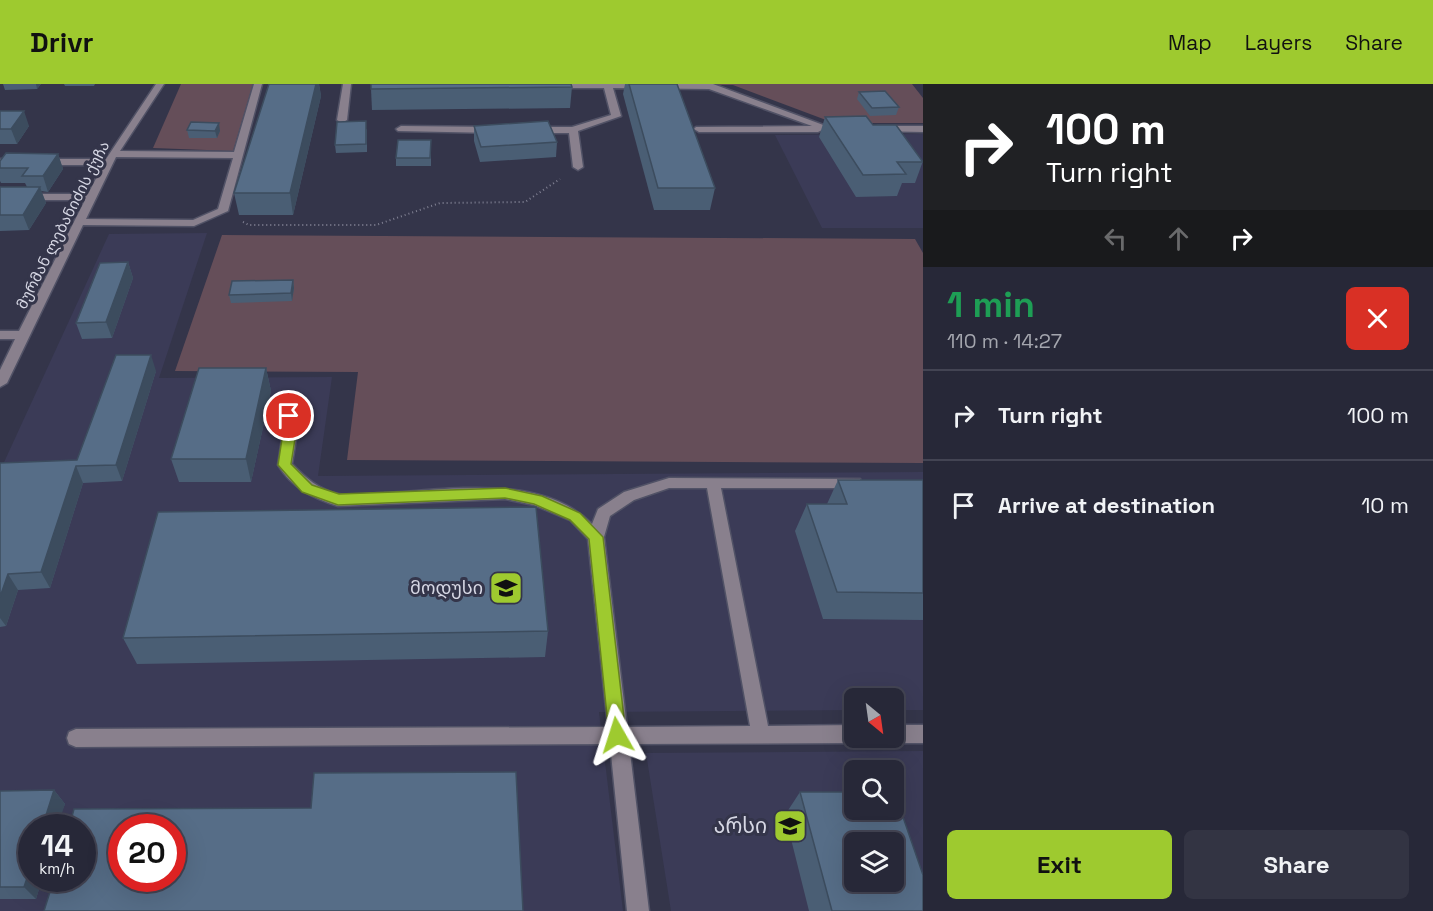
<!DOCTYPE html>
<html lang="en">
<head>
<meta charset="utf-8">
<style>
	body { margin:0; font-family:"Space Grotesk","Noto Sans Georgian",sans-serif; background:#333443; color:#f1f3f6; height:100vh; display:flex; flex-direction:column; font-size:22px; white-space:nowrap }
	* { box-sizing:border-box; margin:0 }
	p { font-size:20px; color:#a4a6ae }
	.icon { flex:none; width:33px; height:33px; fill:none; stroke:currentColor; stroke-width:2; stroke-linecap:round; stroke-linejoin:round }
	.map { position:relative; flex:1; overflow:hidden }
	.sheet { display:flex; flex-direction:column; background:#272838; width:510px }
	.sheet>* { flex:none }
	.guide { background:#202124; color:#fff; overflow:hidden }
	.needle { width:39px; rotate:151deg }
	.controls { position:absolute; left:844px; top:604px; display:grid; gap:12px }
	.controls a { display:grid; place-items:center; width:60px; height:60px; border-radius:9px; background:#272838; box-shadow:0 6px 24px #0002,0 0 0 2px #434453; font-size:30px }
	.speed { position:absolute; left:18px; top:730px; display:flex; gap:12px; font-size:30px; font-weight:700; text-align:center }
	.speed>* { display:grid; place-content:center; width:78px; height:78px; border-radius:50%; background:#272838; box-shadow:0 6px 24px #0002,0 0 0 2px #434453; line-height:1 }
	.speed small { font-size:15px; font-weight:400 }
	.speed .limit { border:9px solid #d22; background:#fff; color:#111 }
	.pin { position:absolute; display:grid; place-items:center; width:51px; height:51px; color:#fff; margin:-26px; border:3px solid #fff; border-radius:50%; box-shadow:0 2px 6px #0007 }
	.me { position:absolute; width:66px; margin:-33px; rotate:354deg; stroke-linejoin:round; filter:drop-shadow(0 0 4px #0008) }
	.turn { display:flex; align-items:center; gap:21px; height:126px; padding:0 24px; font-size:27px }
	.turn .icon { width:78px; height:78px; stroke-width:2.5 }
	.turn b { display:block; font-size:42px; line-height:51px }
	.lanes { display:flex; align-items:center; height:57px; padding:0 24px; background:#0003; justify-content:center; gap:30px; direction:ltr }
	.lanes .off { opacity:.35 }
	.round { display:grid; place-items:center; flex:none; width:63px; height:63px; border-radius:9px; background:#333443 }
	.headline { display:flex; align-items:center; justify-content:space-between; height:102px; padding:0 24px }
	h1 { font-size:36px; font-weight:700; line-height:45px; color:#1e9e55 }
	.cta { display:flex; gap:12px; margin-top:auto; padding:12px 24px }
	.cta a { flex:1; height:69px; border-radius:9px; background:#9eca2f; color:#111; font-size:24px; font-weight:700; line-height:69px; text-align:center }
	.cta a+a { background:#333443; color:#f1f3f6 }
	ul { padding:0; list-style:none }
	li { display:flex; align-items:center; gap:18px; height:90px; padding:0 24px; border-top:2px solid #434453 }
	li div { flex:1 }
	li b { display:block; font-size:22px }
	li em { font-style:normal }
	header { display:flex; align-items:center; gap:36px; box-sizing:border-box; height:84px; padding:0 30px; background:#9eca2f; color:#111 }
	header strong { font-size:28px }
	nav { display:flex; gap:33px; margin-inline-start:auto; font-size:21px }
	main { display:flex; flex:1; min-height:0 }
	.map>svg:first-child { display:block }
</style>
</head>
<body>
<header>
<strong>Drivr</strong>
<nav><a>Map</a><a>Layers</a><a>Share</a></nav>
</header>
<main>
<div class="map">
<svg width="923" height="827" viewBox="0 0 923 827">
	<rect width="100%" height="100%" fill="#34354a"/>
	<g fill="#3b3b57" fill-rule="evenodd">
		<polygon points="923,50 923,144 822,144 775,51"/>
		<path d="M207 149 159 294 332 293 318 392 923 388V626H894V615H855V626L599 628 623 827H0V387L109 150ZM32 744H82V795H32ZM122 744H172V795H122Z"/>
		<path d="M923 667V827H671L646 669ZM855 687H894V726H855ZM855 759H894V798H855Z"/>
	</g>
	<g fill="#654e59">
		<polygon points="181,0 253,0 233,67 153,64"/>
		<polygon points="634,0 912,0 923,14 923,39 834,39 733,1"/>
		<polygon points="222,151 915,155 923,169 923,379 347,376 358,288 175,287"/>
	</g>
	<g fill="none" stroke-linecap="round" stroke-linejoin="round">
		<g stroke="#515266" stroke-width="3">
			<g id="minor">
				<path d="M156 0H164L120 67 234 68 254 0H262L228 127 194 142 83 141 7 299 0 303V286L15 255H0V247H19L85 116H0V110H88L103 81H0V75H106ZM116 73 233 74 218 125 193 136 86 135Z"/>
				<polygon points="343,0 351,0 347,36 342,39 337,36"/>
				<polygon points="548,0 713,0 834,45 829,48 822,46 818,48 699,48 694,45 696,43 812,42 709,5 613,4 621,32 578,47 583,83 578,86 573,83 569,49 534,49 529,46 534,43 572,43 611,31 604,4 552,4"/>
				<polygon points="401,42 495,43 500,46 495,49 398,47 396,45"/>
				<polygon points="878,42 923,42 923,48 875,47 875,43"/>
				<path d="M289 327 296 332V355L292 380C306 394 318 405 338 410 351 413 370 409 384 409 449 406 541 389 592 440L598 425 624 408 669 394 860 395 862 399 860 403 855 404H721L768 642 855 641V654H862V656L855 659 629 660 649 827H627L610 660 76 663 69 660 67 654 69 648 76 645 608 643 588 455 570 436 534 421 505 415 338 422C313 414 292 404 278 381L282 355V332ZM669 404H707L750 642 627 643 604 453 610 432 634 416Z"/>
				<polygon points="894,641 923,641 923,659 894,659 887,656 887,654 894,654"/>
			</g>
		</g>
		<polyline stroke="#808193" stroke-width="2" stroke-dasharray="1 3" stroke-linecap="butt" points="243,138 249,141 376,141 440,119 525,118 560,95"/>
		<use href="#minor" fill="#89808d" fill-rule="evenodd"/>
	</g>
	<g fill="#4a5e74">
		<polygon points="3,0 41,0 37,5 5,6"/>
		<polygon points="64,0 95,0 94,2 65,2"/>
		<polygon points="269,0 319,0 321,12 293,131 239,131 234,109"/>
		<polygon points="625,0 677,0 715,104 710,126 654,126 623,10"/>
		<polygon points="572,3 570,24 372,26 371,5"/>
		<polygon points="859,8 899,23 896,31 870,32 857,15"/>
		<polygon points="0,27 29,42 17,60 0,60"/>
		<polygon points="825,33 873,41 923,77 915,99 902,99 897,112 856,113 819,53"/>
		<polygon points="474,42 557,58 556,73 480,78 474,57"/>
		<polygon points="367,45 367,68 336,69 335,61"/>
		<polygon points="187,46 220,47 217,54 189,54"/>
		<polygon points="431,64 431,82 396,82 396,74"/>
		<polygon points="58,70 63,85 48,108 41,107 46,119 29,146 0,147 0,103 27,103 25,99 1,99 0,97 0,77"/>
		<polygon points="128,178 133,194 112,254 82,255 76,239"/>
		<polygon points="293,196 294,204 292,217 231,219 229,211"/>
		<polygon points="266,284 271,307 251,398 179,398 171,375"/>
		<polygon points="156,287 122,397 83,399 50,504 18,506 6,542 0,543 0,379 77,376"/>
		<polygon points="838,396 923,396 923,536 823,535 795,447 807,420 827,420"/>
		<polygon points="548,547 545,573 137,580 123,554"/>
		<polygon points="54,706 65,720 32,795 42,795 36,815 0,815 0,707"/>
		<polygon points="800,708 923,827 809,827 785,731"/>
	</g>
	<g fill="#3c4c5e">
		<polygon points="36,0 41,0 37,5"/>
		<polygon points="316,0 319,0 321,12 293,131 290,109"/>
		<polygon points="24,27 29,42 17,60 11,45"/>
		<polygon points="219,39 220,47 217,54 215,47"/>
		<polygon points="58,70 63,85 48,108 43,92"/>
		<polygon points="40,103 46,119 29,146 23,131"/>
		<polygon points="128,178 133,194 112,254 106,238"/>
		<polygon points="293,196 294,204 292,217 291,209"/>
		<polygon points="151,271 156,287 122,397 116,381"/>
		<polygon points="266,284 271,307 251,398 246,375"/>
		<polygon points="76,382 83,399 50,504 41,488"/>
		<polygon points="8,490 18,506 6,542 0,534 0,513"/>
		<polygon points="54,706 65,720 57,744 42,744"/>
		<polygon points="32,779 32,795 42,795 36,815 24,803"/>
	</g>
	<g fill="#566d87" stroke="#3c4c5e" stroke-width="1.5" fill-rule="evenodd">
		<polygon points="269,0 316,0 290,109 234,109"/>
		<polygon points="371,0 571,0 572,3 371,5"/>
		<polygon points="629,0 677,0 715,104 658,104"/>
		<polygon points="885,7 899,23 872,24 859,8"/>
		<polygon points="0,27 24,27 11,45 0,45"/>
		<polygon points="866,32 873,41 896,41 923,78 897,78 906,90 863,91 825,33"/>
		<polygon points="366,37 366,60 335,61 337,38"/>
		<polygon points="548,37 557,58 481,63 474,42"/>
		<polygon points="191,38 219,39 215,47 187,46"/>
		<polygon points="398,56 431,56 430,74 396,74"/>
		<polygon points="6,69 58,70 43,92 22,92 28,84 0,84 0,77"/>
		<polygon points="0,103 40,103 23,131 0,131"/>
		<polygon points="128,178 106,238 76,239 100,179"/>
		<polygon points="293,196 291,209 229,211 232,197"/>
		<polygon points="116,271 151,271 116,381 76,382 41,488 8,490 0,513 0,379 77,376"/>
		<polygon points="199,284 266,284 246,375 171,375"/>
		<polygon points="838,396 923,396 923,509 837,508 807,420 847,420"/>
		<polygon points="536,423 548,547 123,554 158,428"/>
		<path d="M516 688 523 827H44L54 795H82V744H69L74 725 311 724 314 689ZM122 744H172V795H122Z"/>
		<polygon points="54,706 42,744 32,744 32,779 24,803 0,803 0,707"/>
		<path d="M894 707 923 791V827H832L800 708H855V726H894ZM855 759H894V798H855Z"/>
	</g>
	<polygon fill="#9eca2f" stroke="#67831f" stroke-width="1.5" points="289,327 295,332 295,355 291,380 312,401 339,410 505,404 542,412 580,429 603,453 626,651 623,657 617,659 611,657 609,651 589,455 570,436 534,420 505,414 338,421 302,408 278,381 282,355 282,332"/>
	<defs>
		<g id="university-square" transform="scale(1.725)"><rect x="-9" y="-9" width="18" height="18" rx="4" fill="#9eca2f" stroke="#34354a"/><path d="M0-5L7-2L0 1L-7-2ZM-4 1L0 2.5L4 1V4Q0 6-4 4Z" fill="#111"/></g>
	</defs>
	<g fill-rule="evenodd">
		<use href="#university-square" x="506" y="504"/>
		<use href="#university-square" x="790" y="742"/>
	</g>
	<g text-anchor="middle" stroke-width="6" stroke-linejoin="round" paint-order="stroke">
		<g font-size="15" fill="#d6d7e4" stroke="#34354a">
			<text transform="translate(63 141) rotate(-63)" y="5">მურმან ლებანიძის ქუჩა</text>
		</g>
		<g font-size="18" fill="#d6d7e4" stroke="#34354a" text-anchor="end">
			<text x="483" y="510">მოდუსი</text>
		</g>
		<g font-size="21" fill="#d6d7e4" stroke="#34354a" text-anchor="end">
			<text x="767" y="749">არსი</text>
		</g>
	</g>
</svg>
<div class="controls">
<a><svg class="needle" viewBox="-14 -14 28 28"><path d="M0-13l5 13h-10z" fill="#e53935"/><path d="M0 13l5-13h-10z" fill="#a4a6ae"/></svg></a>
<a><svg class="icon" aria-label="search" viewBox="0 0 24 24"><circle cx="10" cy="10" r="6"/><path d="M15 15l6 6"/></svg></a>
<a><svg class="icon" aria-label="layers" viewBox="0 0 24 24"><path d="M12 4l9 5-9 5-9-5zM3 14l9 5 9-5"/></svg></a>
</div>
<div class="speed"><div>14<small>km/h</small></div><div class="limit">20</div></div>
<div class="pin" style="left:289px;top:332px;background:#d93025"><svg class="icon" aria-label="arrive" viewBox="0 0 24 24"><path d="M6 21V4h12l-3 4 3 4H6"/></svg></div>
<svg class="me" style="left:617px;top:651px" viewBox="-20 -20 40 40"><path d="M0-17L14 15 0 8-14 15z" fill="#9eca2f" stroke="#fff" stroke-width="4"/></svg>
</div>
<section class="sheet">
<div class="guide">
<div class="turn"><svg class="icon" aria-label="right" viewBox="0 0 24 24"><path d="M7 20v-9h11M14 6l5 5-5 5"/></svg><div><b>100 m</b>Turn right</div></div>
<div class="lanes"><svg class="icon off" aria-label="left" viewBox="0 0 24 24"><path d="M17 20v-9H6M10 6l-5 5 5 5"/></svg><svg class="icon off" aria-label="ahead" viewBox="0 0 24 24"><path d="M12 20V5M6 11l6-6 6 6"/></svg><svg class="icon" aria-label="right" viewBox="0 0 24 24"><path d="M7 20v-9h11M14 6l5 5-5 5"/></svg></div>
</div>
<div class="headline"><div><h1>1 min</h1><p>110 m · 14:27</p></div><a class="round" style="background:#d93025;color:#fff"><svg class="icon" aria-label="close" viewBox="0 0 24 24"><path d="M6 6l12 12M18 6L6 18"/></svg></a></div>
<ul>
<li><svg class="icon" aria-label="right" viewBox="0 0 24 24"><path d="M7 20v-9h11M14 6l5 5-5 5"/></svg><div><b>Turn right</b></div><em>100 m</em></li>
<li><svg class="icon" aria-label="arrive" viewBox="0 0 24 24"><path d="M6 21V4h12l-3 4 3 4H6"/></svg><div><b>Arrive at destination</b></div><em>10 m</em></li>
</ul>
<div class="cta"><a>Exit</a><a>Share</a></div>
</section>
</main>
</body>
</html>
